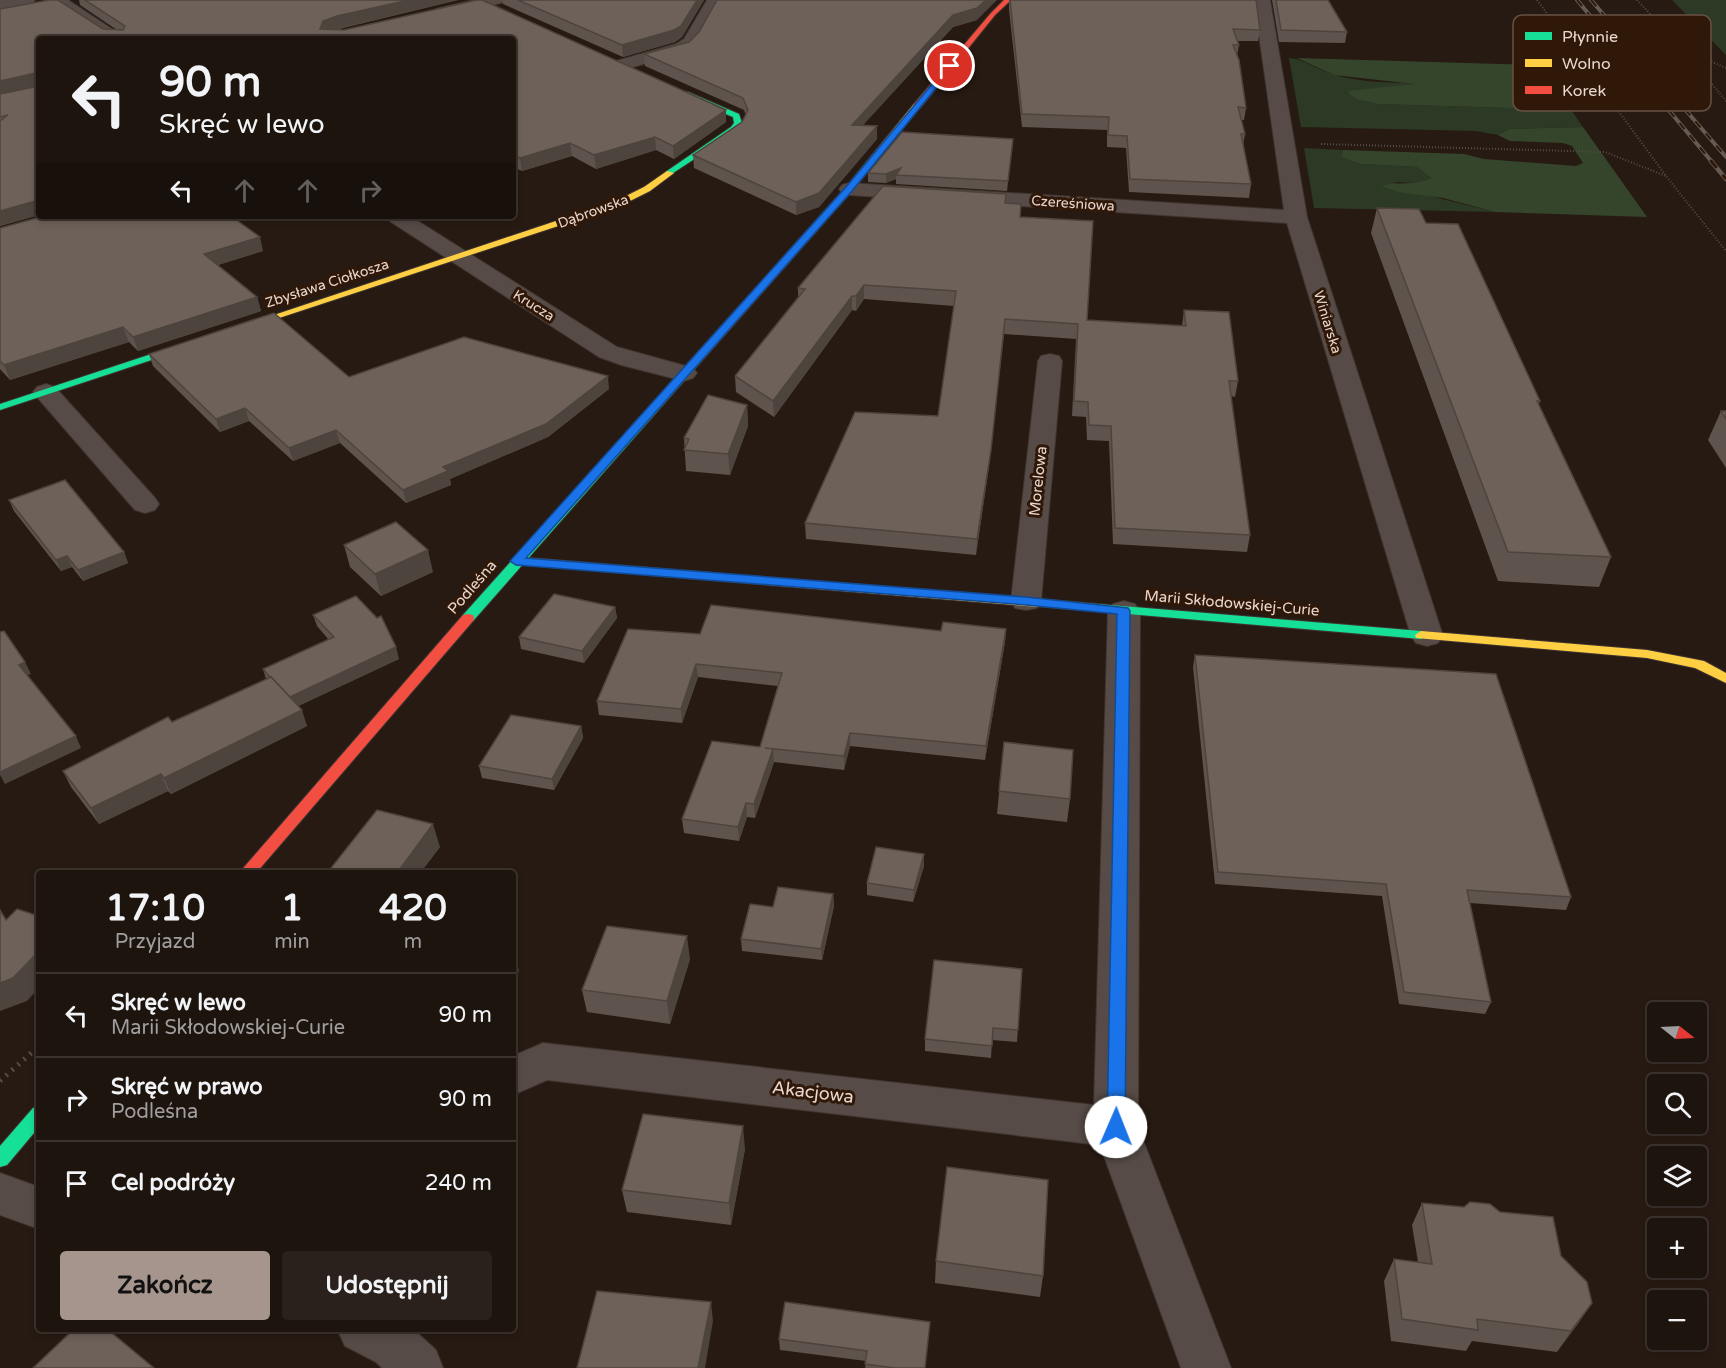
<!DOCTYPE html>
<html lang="pl">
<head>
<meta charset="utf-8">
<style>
	body { margin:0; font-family:"Varela Round",sans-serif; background:#2a211c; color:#f1f3f6; height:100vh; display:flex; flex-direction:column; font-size:22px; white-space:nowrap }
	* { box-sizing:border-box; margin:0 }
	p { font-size:20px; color:#a09e9e }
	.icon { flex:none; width:33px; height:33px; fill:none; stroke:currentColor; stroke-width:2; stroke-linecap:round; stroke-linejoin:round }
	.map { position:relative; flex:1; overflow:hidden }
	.details { position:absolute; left:36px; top:870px; width:480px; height:462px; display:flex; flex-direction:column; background:#1d140e; border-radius:6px; box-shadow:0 3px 9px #0003,0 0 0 2px #3b332e }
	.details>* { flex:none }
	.banner { position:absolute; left:36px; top:36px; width:480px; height:183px; border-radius:6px; box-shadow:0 3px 9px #0003,0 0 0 2px #3b332e; background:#1d140e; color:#f1f3f6; overflow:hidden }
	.needle { width:39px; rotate:108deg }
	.tools { position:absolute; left:1647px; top:1002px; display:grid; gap:12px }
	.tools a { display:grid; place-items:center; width:60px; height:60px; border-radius:6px; background:#1d140e; box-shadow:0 3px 9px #0003,0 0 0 2px #3b332e; font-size:30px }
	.pin { position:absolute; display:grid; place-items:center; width:51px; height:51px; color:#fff; margin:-26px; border:3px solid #fff; border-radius:50%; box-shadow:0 2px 6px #0007 }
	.me { position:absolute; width:66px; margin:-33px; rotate:1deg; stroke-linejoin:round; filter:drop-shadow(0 0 4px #0008) }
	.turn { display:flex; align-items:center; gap:21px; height:126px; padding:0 24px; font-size:27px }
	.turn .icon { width:78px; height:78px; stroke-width:2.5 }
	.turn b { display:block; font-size:42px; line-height:51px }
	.lanes { display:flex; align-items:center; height:57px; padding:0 24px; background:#0003; justify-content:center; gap:30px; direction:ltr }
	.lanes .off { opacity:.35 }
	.eta { display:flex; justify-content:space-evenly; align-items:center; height:102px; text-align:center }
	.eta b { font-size:36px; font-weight:800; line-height:42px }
	.button { display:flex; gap:12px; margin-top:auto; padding:12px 24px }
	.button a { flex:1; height:69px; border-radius:6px; background:#a5958c; color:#111; font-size:24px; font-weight:800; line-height:69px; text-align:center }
	.button a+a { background:#2a211c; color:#f1f3f6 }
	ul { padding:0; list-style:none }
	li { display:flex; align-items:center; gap:18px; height:84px; padding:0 24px; border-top:2px solid #3b332e }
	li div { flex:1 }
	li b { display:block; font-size:22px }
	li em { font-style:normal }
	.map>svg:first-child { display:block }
</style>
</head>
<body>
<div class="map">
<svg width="1726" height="1368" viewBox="0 0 1726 1368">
	<rect width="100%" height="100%" fill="#271a12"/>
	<g fill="#2c3925">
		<polygon points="1672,0 1726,0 1726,55"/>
		<path d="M1289 58C1304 59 1318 70 1333 74 1359 83 1390 82 1417 84L1350 95 1358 100 1378 104 1571 110 1583 127 1509 129 1498 135 1476 131 1301 127Z"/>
		<polygon points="1304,148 1343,150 1343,157 1360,164 1417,167 1431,178 1421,183 1394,182 1422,194 1495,212 1314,208"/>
	</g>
	<g fill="#34452b">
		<polygon points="1297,58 1538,65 1571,110 1378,104 1358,100 1350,95 1348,91 1414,84 1334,75"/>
		<path d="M1583 127 1647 217 1495 212 1443 198 1398 192 1381 186C1398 181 1415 186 1431 178L1417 167 1360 164 1342 157 1343 150 1464 154 1484 159 1576 166 1583 163 1572 146 1563 143 1510 141 1498 135 1509 129Z"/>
	</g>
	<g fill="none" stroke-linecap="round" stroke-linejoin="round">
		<g stroke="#3f352f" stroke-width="2">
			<g id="street">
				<polygon points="0,0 35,0 32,3 0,10"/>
				<polygon points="49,0 68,0 127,39 108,39"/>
				<polygon points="475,0 504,0 501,3 442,17 434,12 436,9"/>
				<polygon points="707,0 723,0 698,42 688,52 622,70 616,69 613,65 616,61 676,44 684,39"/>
				<polygon points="1254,0 1270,0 1307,217 1443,636 1438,643 1427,646 1416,643 1411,636 1287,223 849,195 842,193 839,189 842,185 849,183 1284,210"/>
				<polygon points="384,216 410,216 617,347 693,368 697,373 693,378 684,381 621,365 599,357 388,220"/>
				<polygon points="1050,354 1059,356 1062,361 1041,601 1037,608 1026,610 1015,608 1011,601 1038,361 1041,356"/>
				<polygon points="46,384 55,387 155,498 159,504 155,510 145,513 135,510 37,397 33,392 37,387"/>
				<polygon points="1124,601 1135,604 1140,611 1138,1127 1231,1368 1181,1368 1100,1145 547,1080 513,1095 513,1056 543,1043 1094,1105 1108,611 1113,604"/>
				<polygon points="0,1173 39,1187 39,1229 0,1215"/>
				<polygon points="337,1329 413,1329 436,1350 443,1368 382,1368 376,1362 345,1346"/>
			</g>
		</g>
		<g stroke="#3f352f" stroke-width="2">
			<g id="fast">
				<polygon points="682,92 688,92 739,114 742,123 737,131 670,175 666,173 667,171 731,127 734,123 733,117 682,96"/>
				<polygon points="270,315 275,318 273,320 0,410 0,404"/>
				<polygon points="694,360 699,363 698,365 473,621 463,621 462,618 463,615 690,361"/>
				<polygon points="1038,599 1421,631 1427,635 1421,639 1034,606 1032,603 1034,600"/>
				<polygon points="39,1106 39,1127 7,1165 0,1167 0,1146 33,1108"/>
			</g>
		</g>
		<g stroke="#3f352f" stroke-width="2">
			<g id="slow">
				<polygon points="914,104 921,106 852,191 698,365 690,365 690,361 846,187"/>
				<polygon points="667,171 674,173 650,191 622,205 273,320 265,318 616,201 644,187"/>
				<polygon points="517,557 1038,599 1044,603 1038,607 513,564 511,561"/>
				<polygon points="1421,631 1647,650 1704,661 1726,673 1726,683 1695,668 1647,658 1416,638 1415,635"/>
			</g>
		</g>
		<g stroke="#3f352f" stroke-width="2">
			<g id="jam">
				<polygon points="1004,0 1011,0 995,15 920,108 914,108 914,104 991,13"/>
				<polygon points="468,614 473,615 474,618 473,621 256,873 239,873 463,615"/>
			</g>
		</g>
		<g stroke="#574d48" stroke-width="2" stroke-dasharray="1 2" stroke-linecap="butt">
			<polyline points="1537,0 1666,176 1726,251"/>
			<polyline points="1637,0 1684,50"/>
			<polyline points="1726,68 1684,50 1726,101"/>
			<polyline points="1321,144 1605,152 1666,176"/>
		</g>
		<polyline stroke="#574d48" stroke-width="5" stroke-dasharray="2 6" stroke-linecap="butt" points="0,1081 39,1046"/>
		<use href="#street" fill="#564b46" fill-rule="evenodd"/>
		<use href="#fast" fill="#16e098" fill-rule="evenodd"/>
		<use href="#slow" fill="#ffcf43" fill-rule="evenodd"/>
		<use href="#jam" fill="#f24e42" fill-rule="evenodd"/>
		<g stroke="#645b55" stroke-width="4">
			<g id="rail-far1">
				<polyline points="1577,0 1712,162"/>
				<polyline points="1591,0 1726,157"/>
			</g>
		</g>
		<g stroke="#645b55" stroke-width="4.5">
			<polyline id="rail" points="1711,161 1726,179"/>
		</g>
		<use href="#rail-far1" stroke="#301809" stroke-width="2" stroke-dasharray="8" stroke-linecap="butt"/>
		<use href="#rail" stroke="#301809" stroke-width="3" stroke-dasharray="9" stroke-linecap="butt"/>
	</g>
	<g fill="#5f534d">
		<polygon points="49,0 58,0 103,29 117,30 80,5 79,0 458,0 335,30 344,30 477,0 482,0 726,110 726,122 674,159 656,150 596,169 572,156 522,171 513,167 513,39 39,39 39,215 0,226 0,94 35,86 0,94 0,9"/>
		<polygon points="502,0 704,0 682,37 675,42 623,57 503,4"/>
		<polygon points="1009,0 1260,30 1258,41 1237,41 1239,45 1237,56 1246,108 1244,120 1241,120 1245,134 1243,146 1251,184 1249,198 1129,192 1126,148 1107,147 1107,130 1022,127 1009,10"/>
		<polygon points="1272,0 1328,0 1347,32 1345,43 1279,42"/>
		<polygon points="977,20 953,27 863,125 877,126 877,139 819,207 796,215 694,168 693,155 742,122 746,115 744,110 645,66 644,54 689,42 699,32"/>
		<polygon points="1013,139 1007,191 896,184 896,179 886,183 868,182 868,173"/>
		<polygon points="1006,194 1005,203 1020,217 1087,320 1182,326 1184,310 1238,381 1235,397 1231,396 1250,535 1247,552 1113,544 1109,441 1087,440 1086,417 1072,416 1076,339 1004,334 989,466 976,555 806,539 805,523 938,416 954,306 864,299 856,311 852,310 774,417 736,392 735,376 798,298 798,288"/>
		<polygon points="1377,208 1426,223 1540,401 1539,404 1611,557 1599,587 1498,581 1371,233"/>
		<polygon points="0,228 263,251 218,265 257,297 261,311 138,351 129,342 10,380 0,369"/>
		<polygon points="149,354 349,377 609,389 548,437 450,479 451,485 406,503 340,443 293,461 249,421 220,432 153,366"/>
		<polygon points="747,405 748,426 730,475 686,471 684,438"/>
		<polygon points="1721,411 1726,411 1726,468 1708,440"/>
		<polygon points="9,500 124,552 128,563 83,581 72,567 61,571 14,511"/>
		<polygon points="344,545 433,572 381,596 350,567"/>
		<polygon points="615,607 617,618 584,663 521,649 519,637"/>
		<polygon points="313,615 399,659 298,706 307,726 171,794 168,791 99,824 71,787 63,771 266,679 263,669 329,640 317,626"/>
		<polygon points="1006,629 1005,642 985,760 850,746 844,770 774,762 755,818 747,817 739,841 684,833 682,819 760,747 778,686 698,677 682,723 599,715 597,701 700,634"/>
		<polygon points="1195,655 1571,897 1566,910 1470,903 1491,1002 1485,1014 1399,1004 1382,896 1215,884 1193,667"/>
		<polygon points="581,726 583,738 554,790 482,778 479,766"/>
		<polygon points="1004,742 1070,799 1067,822 997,814"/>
		<polygon points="440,847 420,873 332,873 331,868"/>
		<polygon points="924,866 913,902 867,895 867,883"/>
		<polygon points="833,894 834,906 822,960 742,951 741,939 773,907"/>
		<polygon points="690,959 670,1024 587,1012 582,990"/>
		<polygon points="1022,969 1017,1042 992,1040 991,1058 925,1051 925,1039"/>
		<polygon points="745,1149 731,1225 627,1212 622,1190"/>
		<polygon points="1422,1203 1561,1256 1592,1303 1557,1352 1472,1341 1466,1351 1391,1341 1384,1281 1394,1259 1418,1262 1412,1225"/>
		<polygon points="936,1261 1043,1276 1040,1297 935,1283"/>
		<polygon points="785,1302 926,1368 865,1368 866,1361 780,1350 779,1339"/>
	</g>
	<g fill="#4d443e">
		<polygon points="409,0 458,0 340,28 325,33 320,29 323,21 337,16"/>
		<polygon points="697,0 704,0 682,37 675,42 623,57 622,45"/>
		<polygon points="986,0 997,0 977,20 953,27 852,137 852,125 953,15"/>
		<polygon points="36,73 39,86 0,94 0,81"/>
		<polygon points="726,110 726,122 674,159 673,146"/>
		<polygon points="877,126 877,139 819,207 796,215 796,202"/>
		<polygon points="655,137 656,150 596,169 594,155"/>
		<polygon points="570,143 572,156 522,171 520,158"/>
		<polygon points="901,168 896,175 896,179 886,183 886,174"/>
		<polygon points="39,200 39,215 0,226 0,211"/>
		<polygon points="260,237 263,251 208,268 204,254"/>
		<polygon points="864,285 864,299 856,311 856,296"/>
		<polygon points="852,296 852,310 774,417 773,401"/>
		<polygon points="257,297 261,311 138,351 133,337"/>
		<polygon points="1005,319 989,466 976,555 977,539"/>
		<polygon points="123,327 129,342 10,380 4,365"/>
		<polygon points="608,376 609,389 548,437 450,479 451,485 406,503 403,490"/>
		<polygon points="747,405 748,426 730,475 728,454"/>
		<polygon points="245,408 249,421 220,432 216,419"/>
		<polygon points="336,430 340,443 293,461 289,448"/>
		<polygon points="428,550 433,572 381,596 375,574"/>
		<polygon points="124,552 128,563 83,581 78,570"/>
		<polygon points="67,556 72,567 61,571 56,560"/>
		<polygon points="615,607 617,618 584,663 582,651"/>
		<polygon points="1006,629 1005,642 985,760 986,746"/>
		<polygon points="396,647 399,659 292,709 288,697"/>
		<polygon points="25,662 31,674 24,676 19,665"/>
		<polygon points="696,664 698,677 682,723 681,709"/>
		<polygon points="302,710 307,726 171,794 164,778"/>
		<polygon points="581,726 583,738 554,790 552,779"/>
		<polygon points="850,733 850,746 844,770 844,756"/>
		<polygon points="76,736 81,748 5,784 0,775 0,772"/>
		<polygon points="773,749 774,762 755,818 754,804"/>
		<polygon points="161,774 168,791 99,824 91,808"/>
		<polygon points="746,803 747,817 739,841 738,827"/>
		<polygon points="433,824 440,847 420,873 397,873"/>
		<polygon points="924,854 924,866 913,902 914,890"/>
		<polygon points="833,894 834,906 822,960 821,949"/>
		<polygon points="687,936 690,959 670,1024 667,1001"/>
		<polygon points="39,951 39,988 27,1001 0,1011 0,983"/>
		<polygon points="516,959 519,971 513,982 513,965"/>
		<polygon points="743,1126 745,1149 731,1225 729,1203"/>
		<polygon points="711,1302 713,1321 705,1368 698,1368"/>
		<polygon points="1592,1303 1578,1324 1557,1352 1571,1331"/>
	</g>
	<g fill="#6e6159" stroke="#4d443e" stroke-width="1.5">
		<polygon points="49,0 58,0 103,29 123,30 125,26 85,0 409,0 337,16 323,21 320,29 344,30 477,0 482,0 726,110 673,146 655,137 594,155 570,143 520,158 513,154 513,39 39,39 39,200 0,211 0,121 8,115 0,117 0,94 35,87 36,73 0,81 0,9"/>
		<polygon points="518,0 697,0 681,26 674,30 622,45"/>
		<polygon points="717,0 986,0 977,8 953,15 852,125 877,126 819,193 796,202 693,155 742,122 748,110 743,98 644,54 689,42 699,32"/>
		<polygon points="1010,0 1256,0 1260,30 1233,29 1239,45 1233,45 1239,60 1246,108 1238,107 1245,134 1241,134 1251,184 1130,179 1127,136 1108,135 1109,117 1022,114"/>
		<polygon points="1276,0 1328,0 1347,32 1281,30"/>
		<polygon points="902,132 1013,139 1008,181 896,175 901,168 886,174 868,173"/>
		<polygon points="883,186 1006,194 1005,203 1021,204 1020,217 1093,221 1087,320 1186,326 1184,310 1229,312 1238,381 1229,381 1250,535 1115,528 1111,426 1089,425 1088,402 1074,401 1078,324 1005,319 991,450 977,539 805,523 855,412 938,416 956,291 864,285 856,296 852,296 773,401 735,376 805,289 798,288"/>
		<polygon points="1377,208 1419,209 1426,223 1458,224 1540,401 1537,401 1611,557 1508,552"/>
		<polygon points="44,216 231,216 260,237 204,254 257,297 133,337 123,327 4,365 0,361 0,228"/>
		<polygon points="274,313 349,377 464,337 608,376 546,424 443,467 448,471 403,490 336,430 289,448 245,408 216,419 149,354"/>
		<polygon points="708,395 747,405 728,454 684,450 689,439 684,438"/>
		<polygon points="1721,411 1726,411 1726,419"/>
		<polygon points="65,480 124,552 78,570 67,556 56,560 9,500"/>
		<polygon points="396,522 428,550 375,574 344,545"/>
		<polygon points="554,594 615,607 582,651 519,637"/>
		<polygon points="356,596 377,618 381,616 396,647 290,697 271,677 270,677 263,669 334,637 313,615"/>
		<polygon points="711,605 941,631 943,622 1006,629 986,746 850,733 844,756 765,748 773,749 754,804 746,803 738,827 682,819 712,741 760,747 782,673 696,664 681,709 597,701 628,629 700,634"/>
		<polygon points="4,631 25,662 19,665 76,736 0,772 0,632"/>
		<polygon points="1195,655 1496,674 1571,897 1467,890 1491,1002 1404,992 1386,884 1218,872"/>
		<polygon points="271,677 302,710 164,778 161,774 91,808 63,771 168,717 172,722"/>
		<polygon points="511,715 581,726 552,779 479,766"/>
		<polygon points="1004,742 1073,750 1070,799 999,791"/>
		<polygon points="377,810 433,824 397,873 351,873 331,868"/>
		<polygon points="876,847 924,854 914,890 867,883"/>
		<polygon points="778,887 833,894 821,949 741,939 750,904 773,907"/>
		<polygon points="17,909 39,916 39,951 13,978 0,983 0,910 6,920"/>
		<polygon points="607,926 687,936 667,1001 582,990"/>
		<polygon points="934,960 1022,969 1018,1030 993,1028 992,1046 925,1039"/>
		<polygon points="643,1114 743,1126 729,1203 622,1190"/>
		<polygon points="947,1167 1048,1180 1043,1276 936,1261"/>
		<polygon points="1470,1202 1490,1204 1500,1212 1553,1217 1561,1256 1587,1282 1592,1303 1571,1331 1477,1319 1478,1330 1402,1319 1394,1259 1432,1264 1422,1203 1464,1207"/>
		<polygon points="597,1291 711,1302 698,1368 577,1368"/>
		<polygon points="785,1302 930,1322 925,1368 895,1368 865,1364 867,1351 779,1339"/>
		<polygon points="74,1329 107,1329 154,1368 33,1368"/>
	</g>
	<polygon fill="#1a73e8" stroke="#114b97" stroke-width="1.5" points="948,65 954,66 852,191 526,558 1026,597 1128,608 1130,611 1125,1127 1122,1133 1116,1135 1110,1133 1107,1127 1117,614 1026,605 516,565 510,561 846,187"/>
	<g text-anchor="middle" stroke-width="6" stroke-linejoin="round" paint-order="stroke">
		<g font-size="14" fill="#e9d7ce" stroke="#301809">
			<text transform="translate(1073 203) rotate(4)" y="5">Czereśniowa</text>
			<text transform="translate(593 211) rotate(-20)" y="5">Dąbrowska</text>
			<text transform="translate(327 283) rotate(-18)" y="5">Zbysława Ciołkosza</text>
			<text transform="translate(534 305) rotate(32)" y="5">Krucza</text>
			<text transform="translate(1328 322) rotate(73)" y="5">Winiarska</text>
		</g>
		<g font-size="15" fill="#e9d7ce" stroke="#301809">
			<text transform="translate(1038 481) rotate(-84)" y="5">Morelowa</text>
			<text transform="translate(472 587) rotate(-49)" y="5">Podleśna</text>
			<text transform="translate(1232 603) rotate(5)" y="5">Marii Skłodowskiej-Curie</text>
		</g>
		<g font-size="18" fill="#e9d7ce" stroke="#301809">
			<text transform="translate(813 1092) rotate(7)" y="6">Akacjowa</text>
		</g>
	</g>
	<rect x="1513" y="15" width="198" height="96" rx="9" fill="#301809" stroke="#685144" stroke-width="1.5"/>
	<rect x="1525" y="32" width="27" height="8" fill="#16e098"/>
	<rect x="1525" y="59" width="27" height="8" fill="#ffcf43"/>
	<rect x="1525" y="86" width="27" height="8" fill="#f24e42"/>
	<g font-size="16" fill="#e9d7ce">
		<text x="1562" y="42">Płynnie</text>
		<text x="1562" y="69">Wolno</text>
		<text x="1562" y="96">Korek</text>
	</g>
</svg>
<div class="tools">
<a><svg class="needle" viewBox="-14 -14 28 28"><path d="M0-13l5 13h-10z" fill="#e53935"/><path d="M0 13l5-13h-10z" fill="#a09e9e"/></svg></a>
<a><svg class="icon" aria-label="search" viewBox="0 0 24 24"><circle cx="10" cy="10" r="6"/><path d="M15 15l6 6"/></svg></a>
<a><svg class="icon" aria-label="layers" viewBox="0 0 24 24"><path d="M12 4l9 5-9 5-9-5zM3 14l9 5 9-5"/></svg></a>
<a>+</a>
<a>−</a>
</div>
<div class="pin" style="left:950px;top:66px;background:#d93025"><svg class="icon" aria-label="arrive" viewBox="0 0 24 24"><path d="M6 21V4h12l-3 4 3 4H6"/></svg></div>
<svg class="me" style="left:1116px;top:1127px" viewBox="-20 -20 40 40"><circle r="19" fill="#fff"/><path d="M0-13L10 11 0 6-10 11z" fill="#1a73e8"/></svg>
<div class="banner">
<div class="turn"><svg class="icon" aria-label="left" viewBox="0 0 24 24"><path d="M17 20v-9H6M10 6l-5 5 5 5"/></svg><div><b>90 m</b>Skręć w lewo</div></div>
<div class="lanes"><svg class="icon" aria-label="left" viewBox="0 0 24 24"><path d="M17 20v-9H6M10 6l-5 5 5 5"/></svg><svg class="icon off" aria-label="ahead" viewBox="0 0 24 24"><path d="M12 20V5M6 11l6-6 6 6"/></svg><svg class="icon off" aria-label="ahead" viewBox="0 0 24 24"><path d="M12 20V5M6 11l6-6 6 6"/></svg><svg class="icon off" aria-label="right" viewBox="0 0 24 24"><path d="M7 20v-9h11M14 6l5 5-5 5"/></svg></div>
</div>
<section class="details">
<div class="eta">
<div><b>17:10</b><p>Przyjazd</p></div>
<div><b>1</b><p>min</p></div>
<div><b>420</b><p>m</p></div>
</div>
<ul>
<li><svg class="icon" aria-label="left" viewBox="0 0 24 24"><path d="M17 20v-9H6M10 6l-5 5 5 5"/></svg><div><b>Skręć w lewo</b><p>Marii Skłodowskiej-Curie</p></div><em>90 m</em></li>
<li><svg class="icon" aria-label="right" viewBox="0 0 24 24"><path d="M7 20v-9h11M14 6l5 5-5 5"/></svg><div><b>Skręć w prawo</b><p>Podleśna</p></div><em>90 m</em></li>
<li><svg class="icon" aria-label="arrive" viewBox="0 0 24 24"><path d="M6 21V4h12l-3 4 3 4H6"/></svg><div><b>Cel podróży</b></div><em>240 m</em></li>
</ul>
<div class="button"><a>Zakończ</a><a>Udostępnij</a></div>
</section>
</div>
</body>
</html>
